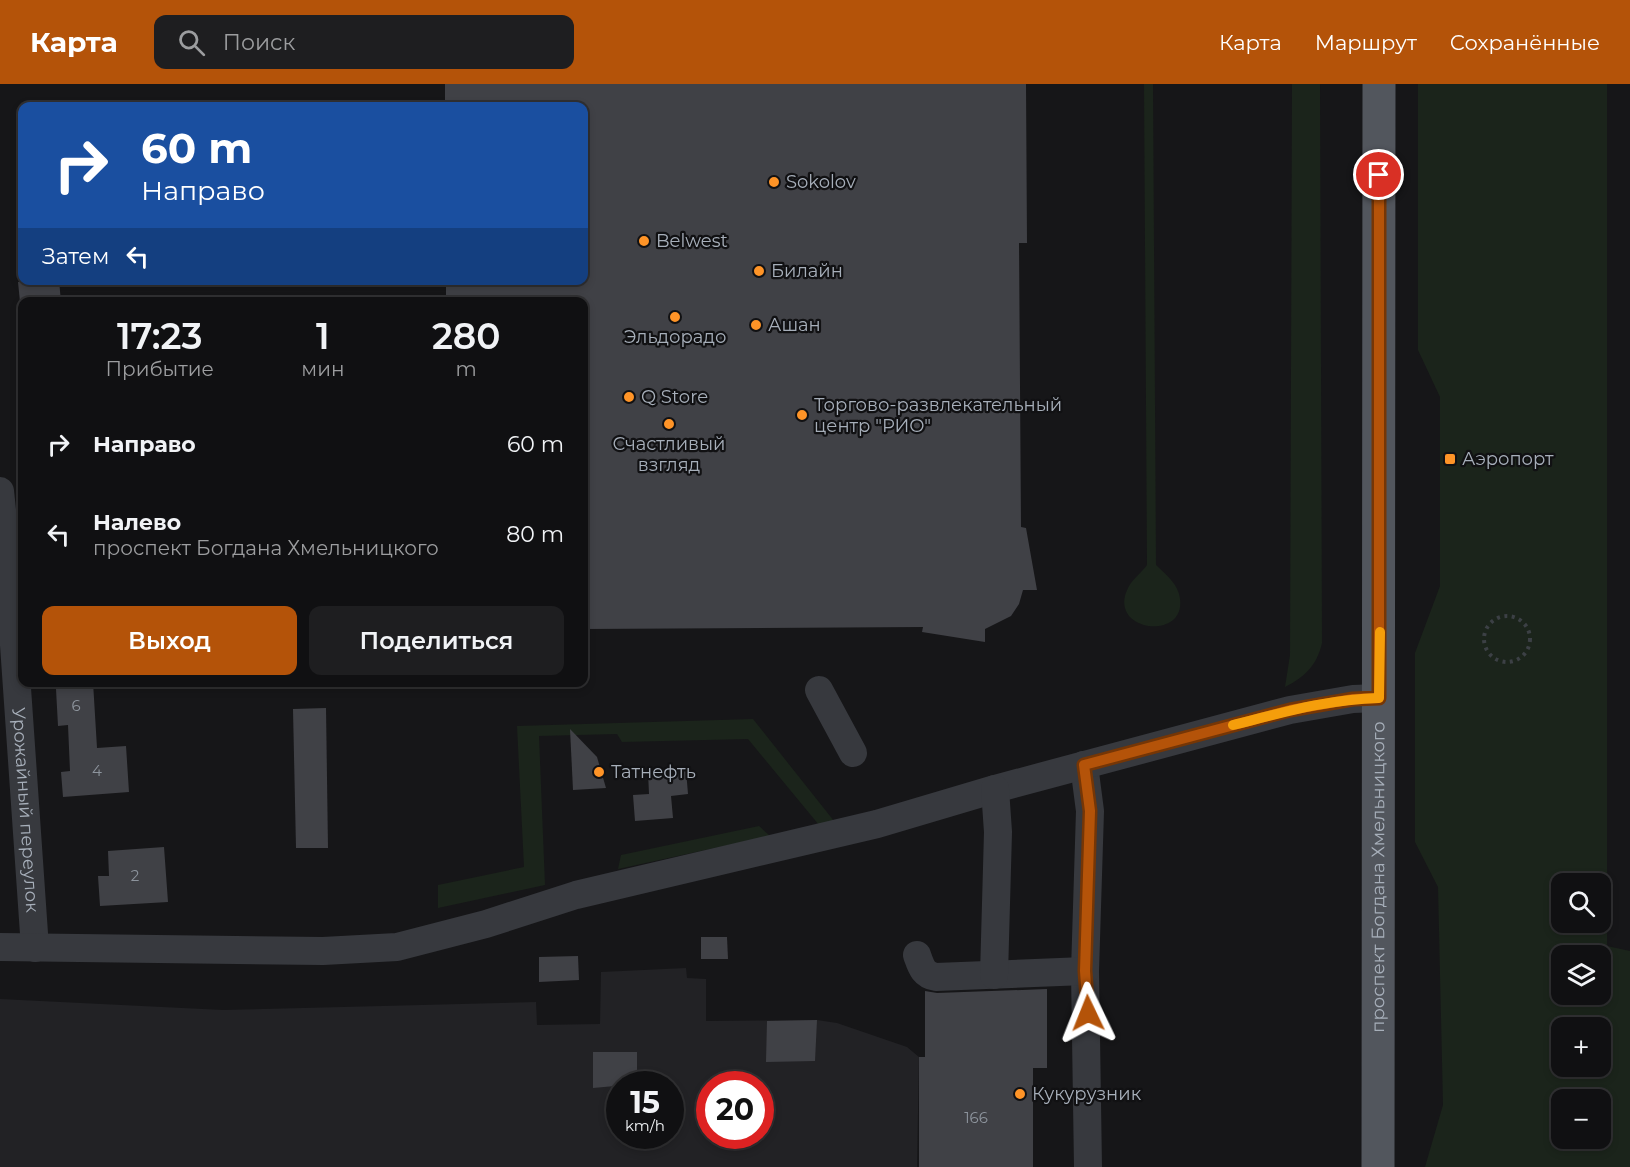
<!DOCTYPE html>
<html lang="ru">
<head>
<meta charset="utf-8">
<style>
	body { margin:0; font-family:Montserrat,sans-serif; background:#1e1e20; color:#f1f3f6; height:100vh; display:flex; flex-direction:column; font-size:22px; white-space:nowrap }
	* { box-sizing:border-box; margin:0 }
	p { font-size:20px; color:#9c9d9f }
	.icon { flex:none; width:33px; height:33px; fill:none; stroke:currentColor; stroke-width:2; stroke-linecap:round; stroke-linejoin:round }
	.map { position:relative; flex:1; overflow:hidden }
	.side { position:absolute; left:18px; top:213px; width:570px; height:390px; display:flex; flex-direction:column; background:#101012; border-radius:12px; box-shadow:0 3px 9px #0003,0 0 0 2px #303032 }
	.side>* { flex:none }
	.guide { position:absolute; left:18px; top:18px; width:570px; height:183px; border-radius:12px; box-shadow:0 3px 9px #0003,0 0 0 2px #303032; background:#1a4fa0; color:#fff; overflow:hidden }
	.fabs { position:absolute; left:1551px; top:789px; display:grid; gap:12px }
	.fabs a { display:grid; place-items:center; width:60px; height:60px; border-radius:12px; background:#101012; box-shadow:0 3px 9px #0003,0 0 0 2px #303032; font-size:30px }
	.speed { position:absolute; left:606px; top:987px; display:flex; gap:12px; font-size:30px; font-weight:700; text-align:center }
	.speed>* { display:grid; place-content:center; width:78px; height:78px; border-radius:50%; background:#101012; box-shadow:0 3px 9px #0003,0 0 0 2px #303032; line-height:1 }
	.speed small { font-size:15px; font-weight:400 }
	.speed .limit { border:9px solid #d22; background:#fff; color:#111 }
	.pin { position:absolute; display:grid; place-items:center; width:51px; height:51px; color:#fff; margin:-26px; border:3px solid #fff; border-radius:50%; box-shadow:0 2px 6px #0007 }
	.me { position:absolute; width:66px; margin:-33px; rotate:358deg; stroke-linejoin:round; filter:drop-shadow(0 0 4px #0008) }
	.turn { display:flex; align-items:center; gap:21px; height:126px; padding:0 24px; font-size:27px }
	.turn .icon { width:78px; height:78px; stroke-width:2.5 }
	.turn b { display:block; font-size:42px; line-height:51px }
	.then { display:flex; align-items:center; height:57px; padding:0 24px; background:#0003; gap:12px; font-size:22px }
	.eta { display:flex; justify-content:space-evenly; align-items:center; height:102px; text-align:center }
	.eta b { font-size:36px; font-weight:600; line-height:42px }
	.primary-button { display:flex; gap:12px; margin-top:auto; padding:12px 24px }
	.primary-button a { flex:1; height:69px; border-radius:12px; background:#b45309; color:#fff; font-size:24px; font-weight:600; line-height:69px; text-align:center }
	.primary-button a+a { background:#1e1e20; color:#f1f3f6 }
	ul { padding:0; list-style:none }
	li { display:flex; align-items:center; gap:18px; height:90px; padding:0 24px }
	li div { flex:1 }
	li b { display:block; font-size:22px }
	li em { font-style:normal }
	header { display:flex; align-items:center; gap:36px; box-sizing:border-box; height:84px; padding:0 30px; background:#b45309; color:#fff }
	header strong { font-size:28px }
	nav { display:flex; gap:33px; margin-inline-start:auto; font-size:21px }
	.search { width:420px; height:54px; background:#1e1e20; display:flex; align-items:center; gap:15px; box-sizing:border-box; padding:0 21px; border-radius:12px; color:#9c9d9f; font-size:22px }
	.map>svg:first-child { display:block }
</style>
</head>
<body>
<header>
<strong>Карта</strong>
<div class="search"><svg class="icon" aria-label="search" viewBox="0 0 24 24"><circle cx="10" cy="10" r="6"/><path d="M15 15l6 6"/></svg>Поиск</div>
<nav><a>Карта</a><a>Маршрут</a><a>Сохранённые</a></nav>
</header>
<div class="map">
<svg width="1630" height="1083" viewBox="0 0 1630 1083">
	<rect width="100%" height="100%" fill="#161618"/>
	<path fill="#222225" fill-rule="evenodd" d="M686 884 687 894 706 895V937L817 936 837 939 907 963 919 973 917 1083H0V915L223 926 536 918 537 941 600 940 601 888ZM620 1000H670V1052H620ZM710 1000H760V1052H710Z"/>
	<g fill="#1b241b" fill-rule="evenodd">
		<path d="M1144 0H1153L1156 481C1164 489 1176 498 1179 510 1192 559 1103 549 1129 502 1133 495 1142 488 1147 481Z"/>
		<path d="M1292 0H1320L1322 559C1317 581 1305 593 1285 603L1290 571Z"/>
		<path d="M1418 0H1607V862L1630 867V1083H1425L1443 1021 1438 803 1415 758V569L1440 502V313L1418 266ZM1562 800H1600V838H1562ZM1562 872H1600V910H1562ZM1562 944H1600V982H1562ZM1562 1016H1600V1054H1562Z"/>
		<polygon points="753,635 834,737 819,741 748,655 622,658 617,650 539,652 545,801 438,824 438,801 524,783 517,642"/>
		<polygon points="759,742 770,752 618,785 621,771"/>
	</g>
	<g fill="#404146">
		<polygon points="445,0 1026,0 1027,159 1019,159 1021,443 1026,444 1037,506 1023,506 1019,520 1011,532 985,545 985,558 922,548 923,543 584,545 584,218 446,218 446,196 584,196 584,22 445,22"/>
		<polygon points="59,196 61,218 20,218 18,198"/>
		<polygon points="70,598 93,598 97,664 126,662 129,708 63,713 61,688 70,687 68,641 58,642 56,605 71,604"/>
		<polygon points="326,624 328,764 296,764 293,625"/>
		<polygon points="570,645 597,673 606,704 573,706"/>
		<polygon points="686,686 688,710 671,712 673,734 635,737 633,711 649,710 648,688"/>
		<polygon points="164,763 168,818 100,822 98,792 109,792 108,767"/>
		<polygon points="701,853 727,853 728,875 701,875"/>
		<polygon points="578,872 579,896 539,898 539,873"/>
		<polygon points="1047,905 1047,984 1033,984 1033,1083 919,1083 919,973 925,973 925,907 937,909"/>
		<polygon points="817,936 815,977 766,978 767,937"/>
		<polygon points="593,968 637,968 637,1000 593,1004"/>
	</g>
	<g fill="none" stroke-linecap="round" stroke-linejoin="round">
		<circle stroke="#3c4045" stroke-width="4" stroke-dasharray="3 4.5" stroke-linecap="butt" cx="1507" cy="555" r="23"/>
		<g stroke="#37393e" stroke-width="28">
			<path id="s1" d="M0 407 10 503 35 864"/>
			<polyline points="819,606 853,669"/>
			<polyline points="1084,681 1090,727 1085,887 1088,1083"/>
			<polyline points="0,863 323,867 397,863 486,840 576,811 877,740 995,705 1290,626 1353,615 1379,614"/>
			<path d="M917 871C921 882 923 891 936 893L1085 887"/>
			<polyline points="994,891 998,748 995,705"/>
		</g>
		<path stroke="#52565d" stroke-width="33" id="s2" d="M1378 1083 1379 0"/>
	</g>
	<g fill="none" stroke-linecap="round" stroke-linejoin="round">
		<g stroke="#753606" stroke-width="15">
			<polyline id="route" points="1088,929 1085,887 1090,727 1084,681 1290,626 1353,615 1379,614 1379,91"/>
		</g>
		<use href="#route" stroke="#b45309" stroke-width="10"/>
		<path stroke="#f59e0b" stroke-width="10" d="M1233 641C1281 629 1329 615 1379 614L1380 548"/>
	</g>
	<g fill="#ff9427" stroke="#111113" stroke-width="2">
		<circle cx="774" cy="98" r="6"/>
		<circle cx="644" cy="157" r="6"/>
		<circle cx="759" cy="187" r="6"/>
		<circle cx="675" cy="233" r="6"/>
		<circle cx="756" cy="241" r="6"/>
		<circle cx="629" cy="313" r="6"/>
		<circle cx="802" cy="331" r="6"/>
		<circle cx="669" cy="340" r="6"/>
		<rect x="1444" y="369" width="12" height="12" rx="3"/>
		<circle cx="599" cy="688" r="6"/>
		<circle cx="1020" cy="1010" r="6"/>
	</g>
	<g text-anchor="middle" stroke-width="4.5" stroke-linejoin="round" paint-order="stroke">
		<g font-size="15" fill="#8d949d">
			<text x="76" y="627">6</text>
			<text x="97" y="692">4</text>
			<text x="135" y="797">2</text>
			<text x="976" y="1039">166</text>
		</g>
		<g font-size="18" fill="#a7afba" stroke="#111113" text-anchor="start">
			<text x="786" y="104">Sokolov</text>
			<text x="656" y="163">Belwest</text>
			<text x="771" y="193">Билайн</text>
			<text x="768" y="247">Ашан</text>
			<text x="675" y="259" text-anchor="middle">Эльдорадо</text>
			<text x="641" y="319">Q Store</text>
			<text x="814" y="327">Торгово-развлекательный<tspan x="814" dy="21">центр "РИО"</tspan></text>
			<text x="669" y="366" text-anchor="middle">Счастливый<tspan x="669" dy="21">взгляд</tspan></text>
			<text x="1462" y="381">Аэропорт</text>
			<text x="611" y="694">Татнефть</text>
			<text x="1032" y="1016">Кукурузник</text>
		</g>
		<g font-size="18" fill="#a7afba" stroke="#111113">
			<text dy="6" stroke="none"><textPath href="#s1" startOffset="320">Урожайный переулок</textPath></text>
			<text dy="6" stroke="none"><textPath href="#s2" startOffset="290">проспект Богдана Хмельницкого</textPath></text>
		</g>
	</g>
</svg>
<div class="fabs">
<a><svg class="icon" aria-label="search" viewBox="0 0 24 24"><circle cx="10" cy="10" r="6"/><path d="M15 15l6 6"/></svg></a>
<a><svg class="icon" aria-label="layers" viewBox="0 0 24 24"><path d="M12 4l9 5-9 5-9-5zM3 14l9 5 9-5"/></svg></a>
<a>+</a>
<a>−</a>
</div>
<div class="speed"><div>15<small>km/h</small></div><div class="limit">20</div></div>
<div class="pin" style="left:1379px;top:91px;background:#d93025"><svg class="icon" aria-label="arrive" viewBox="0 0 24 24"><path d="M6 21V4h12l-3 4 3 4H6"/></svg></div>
<svg class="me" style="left:1088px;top:929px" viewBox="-20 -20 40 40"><path d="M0-17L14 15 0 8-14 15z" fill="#b45309" stroke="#fff" stroke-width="4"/></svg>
<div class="guide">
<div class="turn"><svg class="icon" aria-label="right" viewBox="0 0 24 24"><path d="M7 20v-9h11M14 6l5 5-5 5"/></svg><div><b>60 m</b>Направо</div></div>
<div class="then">Затем<svg class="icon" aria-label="left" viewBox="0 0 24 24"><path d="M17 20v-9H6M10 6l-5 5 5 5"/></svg></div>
</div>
<section class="side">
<div class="eta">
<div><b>17:23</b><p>Прибытие</p></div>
<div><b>1</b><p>мин</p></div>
<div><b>280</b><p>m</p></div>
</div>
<ul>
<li><svg class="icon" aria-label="right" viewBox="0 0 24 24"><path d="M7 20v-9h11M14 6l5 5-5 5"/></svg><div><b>Направо</b></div><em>60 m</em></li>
<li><svg class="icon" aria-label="left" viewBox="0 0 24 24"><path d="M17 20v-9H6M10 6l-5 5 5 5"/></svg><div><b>Налево</b><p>проспект Богдана Хмельницкого</p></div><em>80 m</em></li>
</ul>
<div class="primary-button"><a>Выход</a><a>Поделиться</a></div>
</section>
</div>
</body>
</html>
